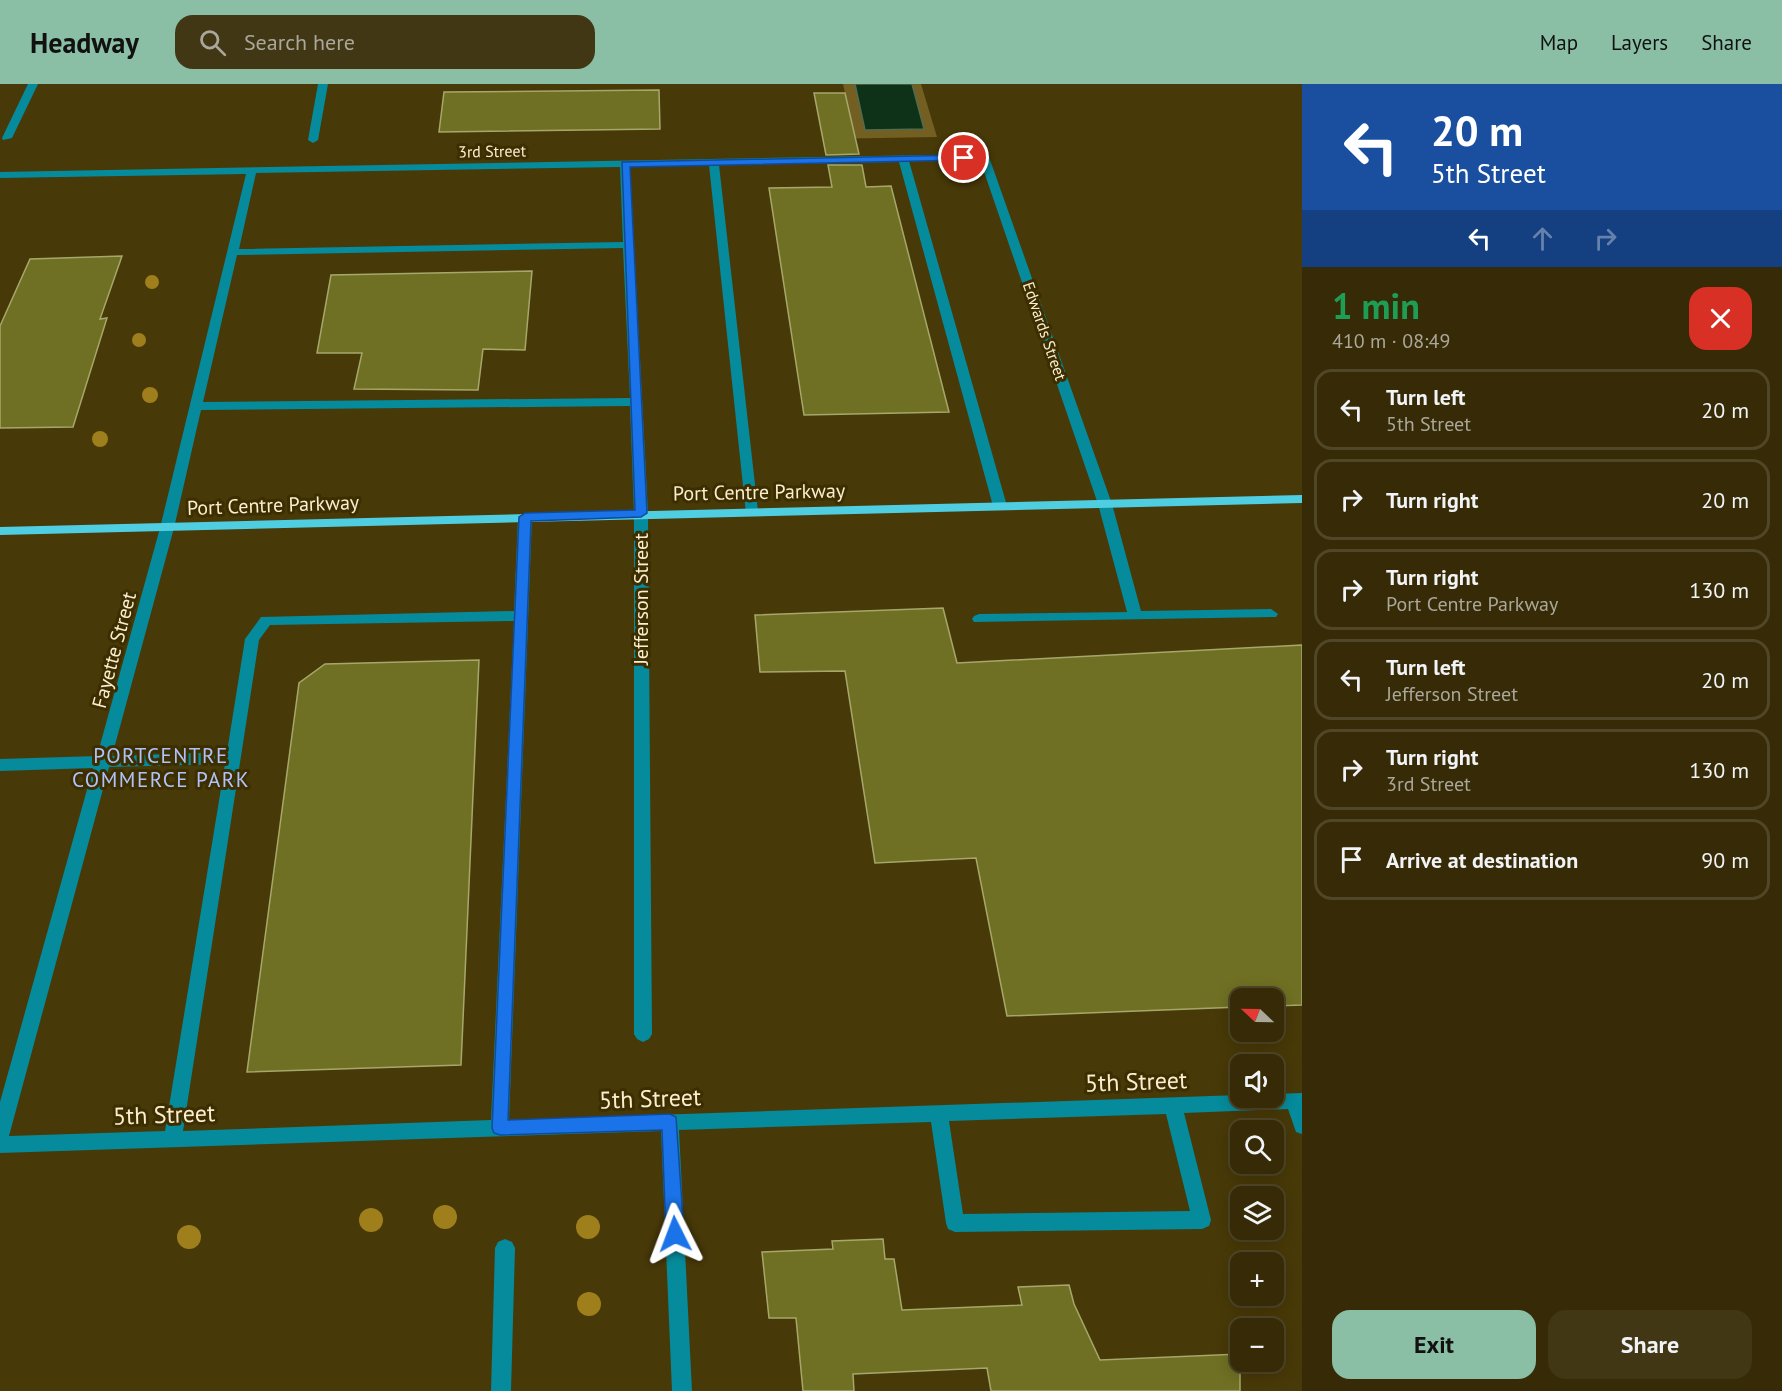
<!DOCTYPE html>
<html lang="en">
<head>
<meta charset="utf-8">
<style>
	body { margin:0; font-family:"PT Sans",sans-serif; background:#413714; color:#f1f3f6; height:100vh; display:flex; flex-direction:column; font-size:22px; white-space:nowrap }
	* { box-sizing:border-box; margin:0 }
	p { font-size:20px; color:#aaa79b }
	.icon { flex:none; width:33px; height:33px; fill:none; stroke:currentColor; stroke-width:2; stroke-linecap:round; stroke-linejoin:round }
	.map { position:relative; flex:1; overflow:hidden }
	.panel { display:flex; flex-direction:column; background:#362b06; width:480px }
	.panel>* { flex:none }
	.hud { background:#1a4fa0; color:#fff; overflow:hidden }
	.needle { width:39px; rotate:292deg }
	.tools { position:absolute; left:1230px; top:904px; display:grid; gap:12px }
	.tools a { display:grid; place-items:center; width:54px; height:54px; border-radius:12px; background:#362b06; box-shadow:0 3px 15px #0003,0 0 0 2px #504728; font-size:30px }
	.pin { position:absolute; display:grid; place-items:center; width:51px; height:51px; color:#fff; margin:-26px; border:3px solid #fff; border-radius:50%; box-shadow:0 2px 6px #0007 }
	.me { position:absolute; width:66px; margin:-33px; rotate:357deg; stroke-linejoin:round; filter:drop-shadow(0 0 4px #0008) }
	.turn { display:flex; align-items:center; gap:21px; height:126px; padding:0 30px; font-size:27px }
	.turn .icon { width:78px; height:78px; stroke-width:2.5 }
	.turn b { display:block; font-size:42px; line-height:51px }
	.lanes { display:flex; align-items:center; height:57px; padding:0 30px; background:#0003; justify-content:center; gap:30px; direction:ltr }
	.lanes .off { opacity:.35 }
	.round { display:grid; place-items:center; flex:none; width:63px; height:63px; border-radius:18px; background:#413714 }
	.head { display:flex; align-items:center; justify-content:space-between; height:102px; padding:0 30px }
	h1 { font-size:36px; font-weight:600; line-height:45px; color:#1e9e55 }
	.action { display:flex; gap:12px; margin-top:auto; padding:12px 30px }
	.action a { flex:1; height:69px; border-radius:18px; background:#8abfa5; color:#111; font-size:24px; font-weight:600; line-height:69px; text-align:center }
	.action a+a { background:#413714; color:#f1f3f6 }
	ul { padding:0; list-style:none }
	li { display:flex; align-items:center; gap:18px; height:81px; margin:0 12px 9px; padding:0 18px; border:3px solid #504728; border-radius:18px }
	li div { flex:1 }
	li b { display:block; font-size:22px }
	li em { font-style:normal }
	header { display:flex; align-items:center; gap:36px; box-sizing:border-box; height:84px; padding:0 30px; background:#8abfa5; color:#111 }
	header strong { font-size:28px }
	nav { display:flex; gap:33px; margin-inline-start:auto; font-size:21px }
	.search { width:420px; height:54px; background:#413714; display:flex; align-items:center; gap:15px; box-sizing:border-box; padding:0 21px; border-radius:18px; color:#aaa79b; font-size:22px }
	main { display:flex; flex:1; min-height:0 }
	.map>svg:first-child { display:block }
</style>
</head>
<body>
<header>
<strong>Headway</strong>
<div class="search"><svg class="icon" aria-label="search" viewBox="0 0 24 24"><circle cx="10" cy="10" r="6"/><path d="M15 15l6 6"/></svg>Search here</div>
<nav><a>Map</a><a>Layers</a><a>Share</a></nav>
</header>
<main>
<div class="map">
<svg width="1302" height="1307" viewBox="0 0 1302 1307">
	<rect width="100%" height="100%" fill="#483908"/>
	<polygon fill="#745f23" points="843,0 921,0 937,53 824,55 814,9 845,9"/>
	<polygon fill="#0d3217" stroke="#546a4e" stroke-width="1.5" points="855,0 912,0 924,45 865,46"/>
	<g fill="#6f7023" stroke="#a6a86b" stroke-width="1.5">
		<polygon points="659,6 660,45 439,48 444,8"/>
		<polygon points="814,9 845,9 859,70 826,71"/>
		<polygon points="828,81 862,81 866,103 891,102 949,328 804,331 769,104 832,103"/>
		<polygon points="122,172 100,235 107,234 73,343 0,344 0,242 30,175"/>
		<polygon points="532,187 525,266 483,265 478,306 354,305 362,269 317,269 331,191"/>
		<polygon points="943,524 957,579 1302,561 1302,921 1274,922 1274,915 1240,915 1240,923 1007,932 976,774 875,779 845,587 760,588 755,531"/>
		<polygon points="479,576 461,981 247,988 299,599 325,580"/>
		<polygon points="883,1155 885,1175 894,1175 902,1226 1022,1221 1018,1203 1069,1201 1074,1220 1100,1276 1240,1270 1240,1307 991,1307 987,1284 853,1290 854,1307 803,1307 796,1234 769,1234 762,1168 833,1165 832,1157"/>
	</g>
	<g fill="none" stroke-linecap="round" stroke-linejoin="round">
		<g fill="#058b9b" fill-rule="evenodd">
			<polygon points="28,0 38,0 12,54 3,56 2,54"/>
			<polygon points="318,0 328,0 318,56 313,59 308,56"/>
			<path d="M984 70 989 73 1112 420 1141 527 1271 525 1278 530 1276 533 974 538 972 535 974 532 979 530 1127 528 1098 420 980 76 909 77 1007 422 1000 426 993 422 899 78 719 81 758 427 756 430H746L709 81 630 83 648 429 652 950 649 955 643 958 637 955 634 950V429L630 322 201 326 174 444 112 672 227 668 245 555 261 533 514 527 518 433 520 430H530L532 433 509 1036 1240 1011V1014H1274V1010L1302 1009V1050L1296 1048 1288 1025 1184 1029 1211 1136 1209 1142 1202 1145 955 1148 948 1145 946 1139 931 1038 679 1046 692 1307H672L661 1047 0 1069V1018L93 684 0 687V675L97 672 160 444 246 90 0 94V88ZM620 83 623 158 239 165 256 89ZM623 164 630 314 203 318 237 171ZM514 537 491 1036 183 1047 259 556 270 541ZM225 680 165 1047 9 1052 109 683ZM1166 1030 1190 1127 963 1130 949 1037Z"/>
			<polygon points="505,1155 512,1158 515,1164 511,1307 491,1307 495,1164 498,1158"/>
		</g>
		<polygon fill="#4fcee2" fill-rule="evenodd" points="1302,411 1302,419 0,451 0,443"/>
	</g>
	<g fill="#9e7f1b">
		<circle cx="152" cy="198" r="7"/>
		<circle cx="139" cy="256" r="7"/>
		<circle cx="150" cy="311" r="8"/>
		<circle cx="100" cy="355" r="8"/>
		<circle cx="445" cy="1133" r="12"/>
		<circle cx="371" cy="1136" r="12"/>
		<circle cx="588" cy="1143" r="12"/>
		<circle cx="189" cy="1153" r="12"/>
		<circle cx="589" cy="1220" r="12"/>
	</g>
	<polygon fill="#1a73e8" stroke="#114b97" stroke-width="1.5" points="964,71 967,72 967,76 630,83 647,429 641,433 531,437 508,1036 670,1030 676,1033 684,1150 681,1156 675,1158 669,1156 666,1150 662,1046 500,1051 494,1049 492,1044 519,433 525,429 635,426 622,78"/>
	<g text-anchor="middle" stroke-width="6" stroke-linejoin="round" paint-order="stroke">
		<g font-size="16" fill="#faeed0" stroke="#3d2e00">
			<text transform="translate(492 67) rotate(-1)" y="6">3rd Street</text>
			<text transform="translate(1045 247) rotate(71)" y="6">Edwards Street</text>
		</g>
		<g font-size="20" fill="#faeed0" stroke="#3d2e00">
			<text transform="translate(759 408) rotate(-1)" y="7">Port Centre Parkway</text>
			<text transform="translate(273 421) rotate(-2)" y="7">Port Centre Parkway</text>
			<text transform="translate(641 515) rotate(-90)" y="7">Jefferson Street</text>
			<text transform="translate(114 566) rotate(-75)" y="7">Fayette Street</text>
		</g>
		<g font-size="21" letter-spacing="1.5" fill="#b0c3f9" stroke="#3d2e00">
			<text x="161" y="679">PORTCENTRE<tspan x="161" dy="24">COMMERCE PARK</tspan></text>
		</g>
		<g font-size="24" fill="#faeed0" stroke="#3d2e00">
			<text transform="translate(1136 998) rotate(-2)" y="8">5th Street</text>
			<text transform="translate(650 1015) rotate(-2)" y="8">5th Street</text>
			<text transform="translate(164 1031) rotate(-2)" y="8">5th Street</text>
		</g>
	</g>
</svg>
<div class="tools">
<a><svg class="needle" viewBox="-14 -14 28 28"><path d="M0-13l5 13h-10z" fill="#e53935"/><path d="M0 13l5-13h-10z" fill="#aaa79b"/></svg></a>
<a><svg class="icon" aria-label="sound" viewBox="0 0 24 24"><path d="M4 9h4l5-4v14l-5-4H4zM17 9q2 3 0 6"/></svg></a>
<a><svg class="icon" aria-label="search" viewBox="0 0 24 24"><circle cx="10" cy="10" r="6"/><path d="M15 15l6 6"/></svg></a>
<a><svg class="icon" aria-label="layers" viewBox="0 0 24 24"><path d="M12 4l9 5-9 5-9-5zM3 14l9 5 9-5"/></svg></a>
<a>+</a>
<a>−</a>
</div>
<div class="pin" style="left:964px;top:74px;background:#d93025"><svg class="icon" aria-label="arrive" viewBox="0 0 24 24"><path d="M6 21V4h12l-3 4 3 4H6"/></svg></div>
<svg class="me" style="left:675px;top:1150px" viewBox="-20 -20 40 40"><path d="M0-17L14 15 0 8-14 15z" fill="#1a73e8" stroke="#fff" stroke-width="4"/></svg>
</div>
<section class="panel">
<div class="hud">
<div class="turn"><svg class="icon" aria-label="left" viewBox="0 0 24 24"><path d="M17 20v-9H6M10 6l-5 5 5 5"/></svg><div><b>20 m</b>5th Street</div></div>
<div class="lanes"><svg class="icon" aria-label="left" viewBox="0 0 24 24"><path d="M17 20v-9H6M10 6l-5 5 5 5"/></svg><svg class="icon off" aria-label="ahead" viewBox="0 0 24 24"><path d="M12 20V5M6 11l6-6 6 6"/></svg><svg class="icon off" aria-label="right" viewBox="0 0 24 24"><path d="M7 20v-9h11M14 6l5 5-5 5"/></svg></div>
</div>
<div class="head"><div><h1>1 min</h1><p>410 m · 08:49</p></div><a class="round" style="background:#d93025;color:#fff"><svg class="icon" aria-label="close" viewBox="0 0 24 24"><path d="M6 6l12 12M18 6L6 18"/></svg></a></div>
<ul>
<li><svg class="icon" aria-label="left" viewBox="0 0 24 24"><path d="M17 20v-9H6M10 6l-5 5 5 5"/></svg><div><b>Turn left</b><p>5th Street</p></div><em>20 m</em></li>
<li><svg class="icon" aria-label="right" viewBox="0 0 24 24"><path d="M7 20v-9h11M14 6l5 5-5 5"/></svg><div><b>Turn right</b></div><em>20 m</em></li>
<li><svg class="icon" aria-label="right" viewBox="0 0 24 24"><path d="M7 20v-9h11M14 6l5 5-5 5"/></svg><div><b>Turn right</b><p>Port Centre Parkway</p></div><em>130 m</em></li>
<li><svg class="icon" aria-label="left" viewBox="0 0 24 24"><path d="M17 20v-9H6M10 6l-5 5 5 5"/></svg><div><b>Turn left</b><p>Jefferson Street</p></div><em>20 m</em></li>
<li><svg class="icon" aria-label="right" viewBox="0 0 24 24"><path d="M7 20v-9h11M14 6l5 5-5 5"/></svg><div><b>Turn right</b><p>3rd Street</p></div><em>130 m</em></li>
<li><svg class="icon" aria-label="arrive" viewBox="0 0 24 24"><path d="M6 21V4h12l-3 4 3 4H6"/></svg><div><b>Arrive at destination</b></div><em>90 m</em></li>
</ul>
<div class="action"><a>Exit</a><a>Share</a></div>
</section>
</main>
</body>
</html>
